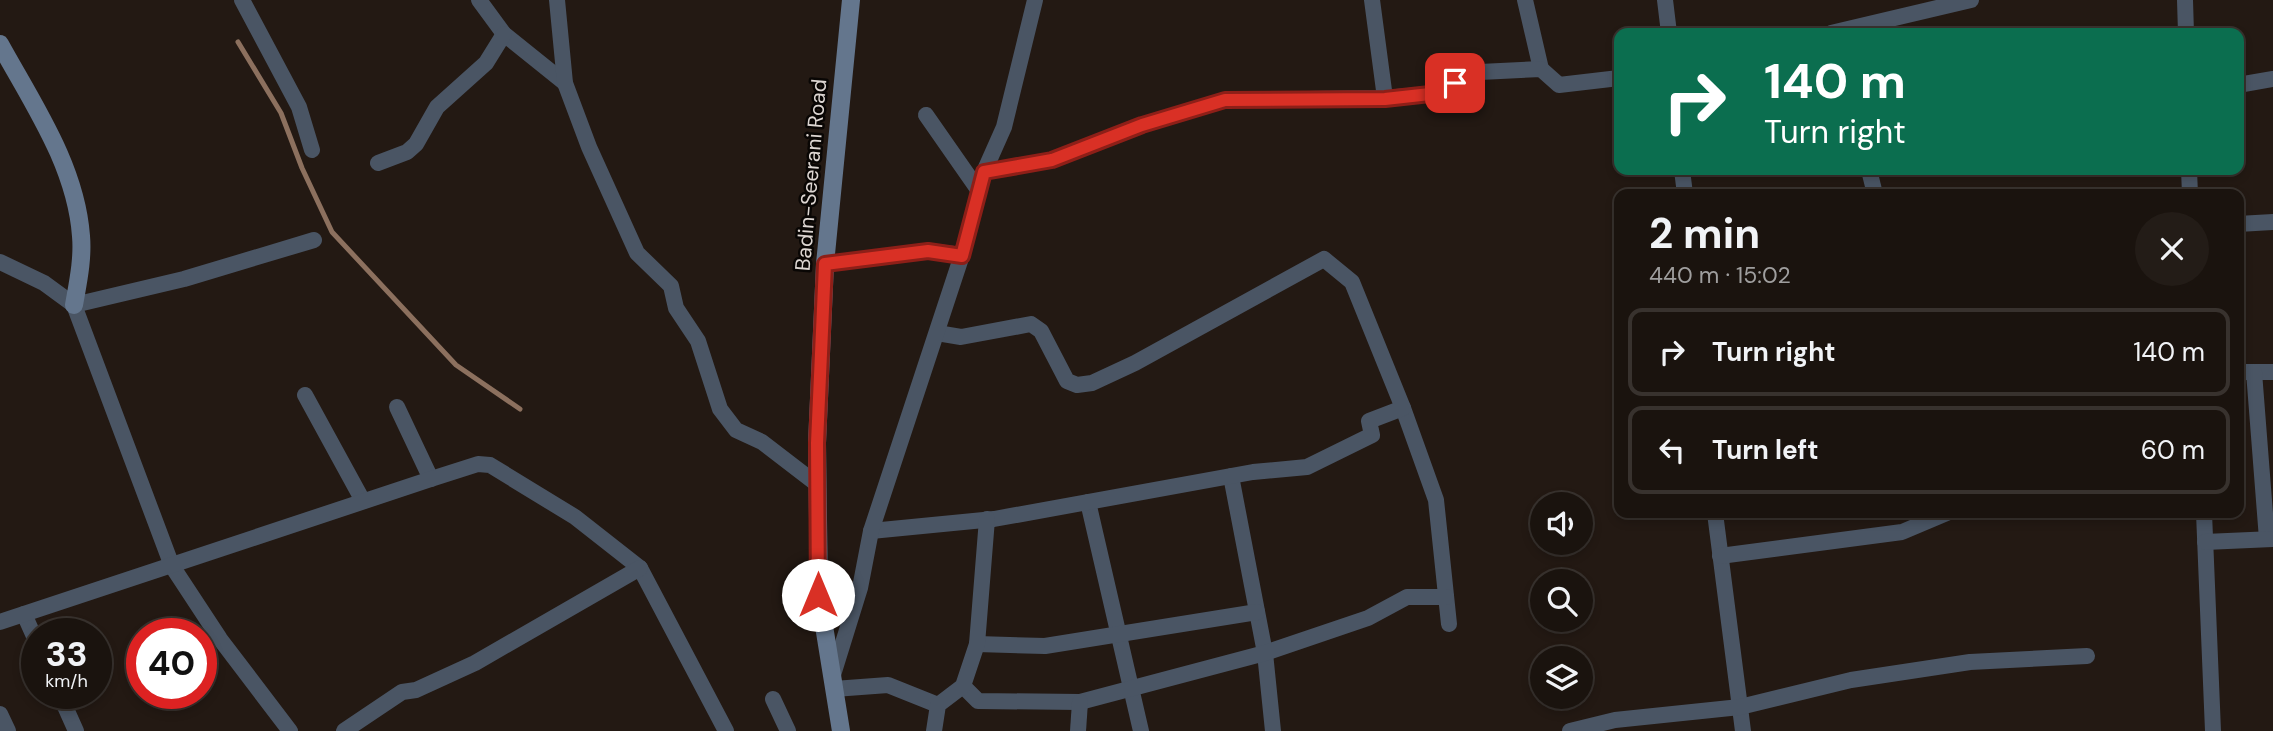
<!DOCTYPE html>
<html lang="en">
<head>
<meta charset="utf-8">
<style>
	body { margin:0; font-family:"DM Sans",sans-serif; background:#231c17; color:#f1f3f6; height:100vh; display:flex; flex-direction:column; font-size:26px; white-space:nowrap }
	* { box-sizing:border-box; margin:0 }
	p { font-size:23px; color:#9f9e9e }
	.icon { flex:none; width:38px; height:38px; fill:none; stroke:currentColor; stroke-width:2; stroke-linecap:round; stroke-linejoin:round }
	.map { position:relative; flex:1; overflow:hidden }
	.drawer { position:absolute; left:1614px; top:189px; width:630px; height:329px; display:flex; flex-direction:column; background:#1a130e; border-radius:14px; box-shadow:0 4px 10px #0003,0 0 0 2px #38322e }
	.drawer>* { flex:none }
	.top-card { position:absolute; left:1614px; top:28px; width:630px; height:147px; border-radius:14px; box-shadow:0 4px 10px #0003,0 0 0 2px #38322e; background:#0b6e4f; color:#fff; overflow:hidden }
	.tools { position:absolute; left:1530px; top:492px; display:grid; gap:14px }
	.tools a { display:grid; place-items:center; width:63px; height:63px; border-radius:50%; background:#1a130e; box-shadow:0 4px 10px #0003,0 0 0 2px #38322e; font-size:35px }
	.speed { position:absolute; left:21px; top:618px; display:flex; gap:14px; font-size:35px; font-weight:700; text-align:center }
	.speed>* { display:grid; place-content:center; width:91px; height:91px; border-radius:50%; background:#1a130e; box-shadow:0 4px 10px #0003,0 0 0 2px #38322e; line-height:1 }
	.speed small { font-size:18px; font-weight:400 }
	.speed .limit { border:10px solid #d22; background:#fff; color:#111 }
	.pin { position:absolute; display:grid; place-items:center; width:60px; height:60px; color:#fff; margin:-30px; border-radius:14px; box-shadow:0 4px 10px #0006 }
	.me { position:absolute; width:77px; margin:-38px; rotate:0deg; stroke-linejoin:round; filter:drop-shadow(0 0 5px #0008) }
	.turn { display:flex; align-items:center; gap:24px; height:147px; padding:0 35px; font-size:32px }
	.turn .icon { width:91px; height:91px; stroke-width:2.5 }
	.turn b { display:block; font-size:49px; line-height:60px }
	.round { display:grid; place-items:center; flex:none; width:74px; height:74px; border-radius:37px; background:#231c17 }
	.overview { display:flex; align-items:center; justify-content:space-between; height:119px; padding:0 35px }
	h1 { font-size:42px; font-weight:700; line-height:52px }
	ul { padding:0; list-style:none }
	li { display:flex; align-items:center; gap:21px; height:88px; margin:0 14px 10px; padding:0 21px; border:4px solid #38322e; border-radius:14px }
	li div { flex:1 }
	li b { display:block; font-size:26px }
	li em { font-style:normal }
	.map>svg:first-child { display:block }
</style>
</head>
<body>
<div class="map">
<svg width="2273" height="731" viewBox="0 0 2273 731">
	<rect width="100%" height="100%" fill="#231913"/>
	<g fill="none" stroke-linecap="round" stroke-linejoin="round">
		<polyline stroke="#8c705e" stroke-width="5" points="238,42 281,113 302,168 332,232 456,365 520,409"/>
		<g stroke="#4a5564" stroke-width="16">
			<polyline points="242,0 299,107 312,150"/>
			<polyline points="479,0 504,34 565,83"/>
			<polyline points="557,0 565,83 589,147 637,253 671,286 676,308 698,341 720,409 736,430 762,442 818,485"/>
			<polyline points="1372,0 1385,98"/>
			<polyline points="1525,0 1541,69"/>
			<polyline points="1665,0 1669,33"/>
			<polyline points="2185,0 2186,33"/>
			<polyline points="1831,33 1971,0"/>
			<polyline points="2238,85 2273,79"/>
			<polyline points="926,115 979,191"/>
			<polyline points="378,163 407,152 416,144 437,107 486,63 504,34"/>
			<polyline points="1682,170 1685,194"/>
			<polyline points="1869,170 1875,194"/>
			<polyline points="2189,170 2190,194"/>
			<polyline points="984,172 1052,160 1142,125 1225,100 1385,98 1430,94 1480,72 1541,69 1559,85 1619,78"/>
			<polyline points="2238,224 2273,222"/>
			<polyline points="0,262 44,283 74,305 172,566 220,639 290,731"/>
			<polyline points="825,264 928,251 962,255"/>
			<polyline points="74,305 184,279 314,240"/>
			<polyline points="2238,372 2273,372"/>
			<polyline points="2254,372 2267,539"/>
			<polyline points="305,395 363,501"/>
			<polyline points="397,407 431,479"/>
			<polyline points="1403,408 1436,500 1449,624"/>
			<polyline points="1231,476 1265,653 1273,731"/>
			<polyline points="1088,502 1141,731"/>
			<polyline points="1715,513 1743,731"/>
			<polyline points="2204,513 2213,731"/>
			<polyline points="871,531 994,519 1253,472 1307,467 1372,435 1369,421 1403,408 1352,282 1324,259 1135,363 1092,383 1077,385 1067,381 1041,331 1031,324 961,337 937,333"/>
			<polyline points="2205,542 2273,539"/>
			<polyline points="1720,556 1902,532 1947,513"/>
			<polyline points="24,614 37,643"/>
			<polyline points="0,622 431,479 478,464 490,465 575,517 640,568 726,731"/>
			<polyline points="977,644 1045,646 1257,612"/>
			<polyline points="833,675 860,588 871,531 962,255 984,172 1004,127 1035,0"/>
			<polyline points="963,686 978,701 1080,702 1265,653 1368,618 1407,597 1446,597"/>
			<polyline points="834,689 888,685 938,705"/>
			<polyline points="59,693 76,731"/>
			<polyline points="773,699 788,731"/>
			<polyline points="0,714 8,731"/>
			<polyline points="344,731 402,692 416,690 475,663 640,568"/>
			<polyline points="934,731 938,705 963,686 977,644 987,519"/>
			<polyline points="1078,731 1080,702"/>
			<polyline points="1570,731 1615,720 1740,707 1851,680 1970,662 2087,656"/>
		</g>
		<g stroke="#64768d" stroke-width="18">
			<path d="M0 44C33 104 76 166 81 236 83 259 78 282 74 305"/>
			<polyline points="841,731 819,595 817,443 825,264 851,0"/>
		</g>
	</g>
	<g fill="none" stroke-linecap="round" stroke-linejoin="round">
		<g stroke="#8d1f18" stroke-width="18">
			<polyline id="route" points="818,595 817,443 825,264 928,251 962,256 984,172 1052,160 1142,125 1225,100 1385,99 1430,94 1455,83"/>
		</g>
		<use href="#route" stroke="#d93025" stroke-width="12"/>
	</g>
	<g text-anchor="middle" stroke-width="5" stroke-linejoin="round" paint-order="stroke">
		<g font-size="21" fill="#ddd6d2" stroke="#090604">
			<text transform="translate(811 175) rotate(-85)" y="7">Badin-Seerani Road</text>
		</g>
	</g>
</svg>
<div class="tools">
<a><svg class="icon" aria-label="sound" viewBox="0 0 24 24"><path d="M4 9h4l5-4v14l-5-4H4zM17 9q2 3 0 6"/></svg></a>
<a><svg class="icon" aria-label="search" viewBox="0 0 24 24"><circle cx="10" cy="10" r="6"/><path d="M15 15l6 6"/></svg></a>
<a><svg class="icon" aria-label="layers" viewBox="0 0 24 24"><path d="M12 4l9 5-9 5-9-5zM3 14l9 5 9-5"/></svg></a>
</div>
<div class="speed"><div>33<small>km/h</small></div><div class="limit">40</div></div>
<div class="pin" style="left:1455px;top:83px;background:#d93025"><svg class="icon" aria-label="arrive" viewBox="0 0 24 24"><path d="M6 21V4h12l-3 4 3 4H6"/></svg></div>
<svg class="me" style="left:818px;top:595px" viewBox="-20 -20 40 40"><circle r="19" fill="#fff"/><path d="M0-13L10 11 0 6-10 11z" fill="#d93025"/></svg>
<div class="top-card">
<div class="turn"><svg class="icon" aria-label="right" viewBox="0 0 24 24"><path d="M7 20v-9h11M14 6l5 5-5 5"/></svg><div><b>140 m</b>Turn right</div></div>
</div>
<section class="drawer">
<div class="overview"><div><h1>2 min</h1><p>440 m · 15:02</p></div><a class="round"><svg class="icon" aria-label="close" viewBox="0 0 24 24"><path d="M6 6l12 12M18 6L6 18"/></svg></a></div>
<ul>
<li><svg class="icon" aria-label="right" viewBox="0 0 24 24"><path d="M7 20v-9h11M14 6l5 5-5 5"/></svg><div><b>Turn right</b></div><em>140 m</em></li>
<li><svg class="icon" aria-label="left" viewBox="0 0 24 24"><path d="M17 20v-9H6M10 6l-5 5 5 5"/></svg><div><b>Turn left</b></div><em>60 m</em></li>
</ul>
</section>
</div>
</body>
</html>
